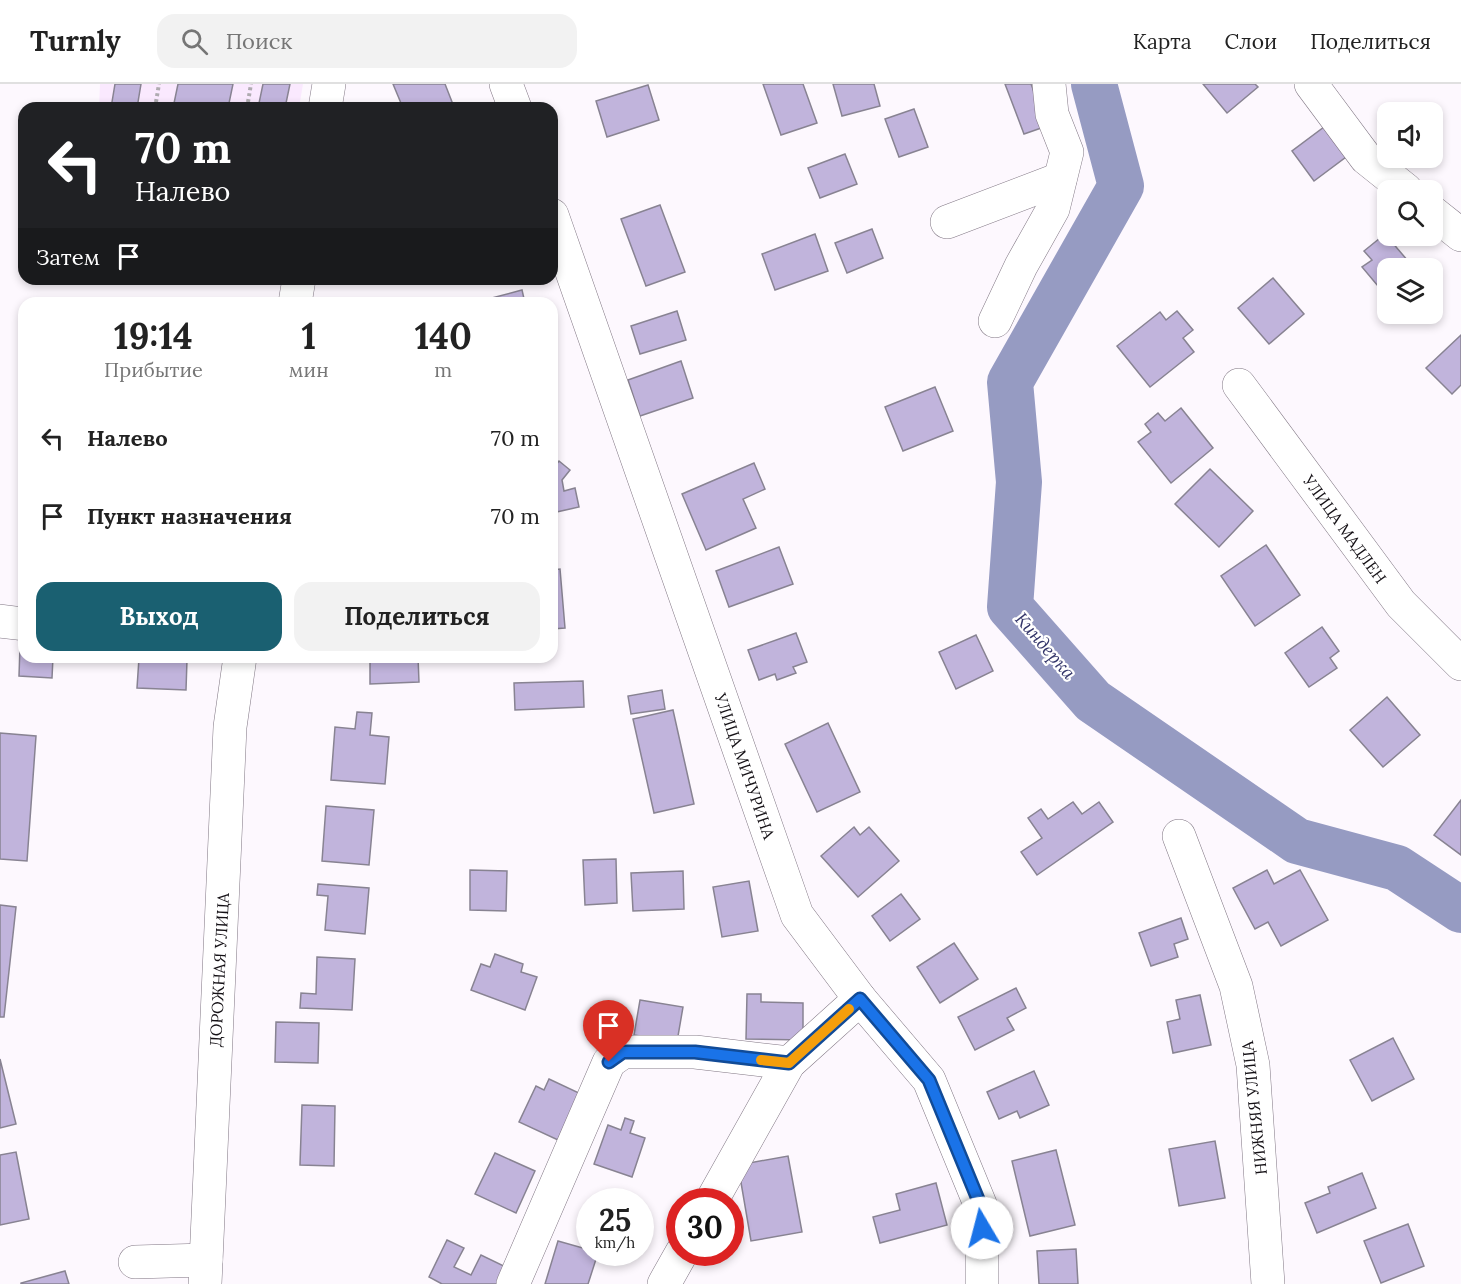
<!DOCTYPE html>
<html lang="ru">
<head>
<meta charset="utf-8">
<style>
	body { margin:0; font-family:Lora,serif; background:#f2f2f2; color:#222; height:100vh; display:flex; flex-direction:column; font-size:22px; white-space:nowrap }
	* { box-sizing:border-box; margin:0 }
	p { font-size:20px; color:#767676 }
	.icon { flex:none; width:33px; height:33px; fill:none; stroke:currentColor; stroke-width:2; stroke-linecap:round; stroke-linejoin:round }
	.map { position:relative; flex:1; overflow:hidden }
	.sheet { position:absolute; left:18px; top:213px; width:540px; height:366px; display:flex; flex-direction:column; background:#fff; border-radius:18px; box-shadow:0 3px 9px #0003 }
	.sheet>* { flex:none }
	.hud { position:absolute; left:18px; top:18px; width:540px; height:183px; border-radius:18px; box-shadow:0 3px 9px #0003; background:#202124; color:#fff; overflow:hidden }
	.buttons { position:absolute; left:1377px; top:18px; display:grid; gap:12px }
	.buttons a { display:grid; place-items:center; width:66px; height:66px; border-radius:12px; background:#fff; box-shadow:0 3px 9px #0003; font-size:30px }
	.speed { position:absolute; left:576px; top:1104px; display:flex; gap:12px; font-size:30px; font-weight:700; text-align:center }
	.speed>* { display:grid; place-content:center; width:78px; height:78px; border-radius:50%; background:#fff; box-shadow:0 3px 9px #0003; line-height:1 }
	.speed small { font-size:15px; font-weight:400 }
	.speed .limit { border:9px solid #d22; background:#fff; color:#111 }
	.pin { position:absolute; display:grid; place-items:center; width:51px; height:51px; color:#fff; margin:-62px -26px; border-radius:50% 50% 50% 0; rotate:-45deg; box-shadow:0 0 6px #0007 }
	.pin .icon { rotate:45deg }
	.me { position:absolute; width:66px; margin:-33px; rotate:352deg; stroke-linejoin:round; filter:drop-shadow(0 0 4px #0008) }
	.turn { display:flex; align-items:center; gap:21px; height:126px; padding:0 18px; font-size:27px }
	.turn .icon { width:78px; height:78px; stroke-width:2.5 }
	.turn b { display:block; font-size:42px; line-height:51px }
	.then { display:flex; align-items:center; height:57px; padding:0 18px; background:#0003; gap:12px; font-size:22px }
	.eta { display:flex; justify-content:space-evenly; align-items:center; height:102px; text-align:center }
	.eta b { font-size:36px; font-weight:700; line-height:42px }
	.cta { display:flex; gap:12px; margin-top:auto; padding:12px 18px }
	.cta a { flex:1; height:69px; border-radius:18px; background:#1a6071; color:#fff; font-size:24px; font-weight:700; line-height:69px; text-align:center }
	.cta a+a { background:#f2f2f2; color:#222 }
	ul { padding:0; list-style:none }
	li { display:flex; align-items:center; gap:18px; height:78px; padding:0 18px }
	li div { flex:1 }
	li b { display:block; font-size:22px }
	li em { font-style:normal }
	header { display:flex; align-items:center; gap:36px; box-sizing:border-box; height:84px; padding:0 30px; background:#fff; border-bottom:2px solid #e0e0e0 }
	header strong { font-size:28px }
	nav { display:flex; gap:33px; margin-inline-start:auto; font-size:21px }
	.search { width:420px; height:54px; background:#f2f2f2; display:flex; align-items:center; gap:15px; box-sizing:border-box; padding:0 21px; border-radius:18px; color:#767676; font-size:22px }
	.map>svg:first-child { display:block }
</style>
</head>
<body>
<header>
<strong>Turnly</strong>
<div class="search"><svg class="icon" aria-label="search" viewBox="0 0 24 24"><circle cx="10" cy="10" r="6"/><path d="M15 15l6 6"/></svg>Поиск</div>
<nav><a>Карта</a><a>Слои</a><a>Поделиться</a></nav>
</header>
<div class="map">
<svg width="1461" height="1200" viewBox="0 0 1461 1200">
	<rect width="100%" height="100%" fill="#fdf8fe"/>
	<polygon fill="#fae9fe" points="100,0 303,0 299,24 99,24"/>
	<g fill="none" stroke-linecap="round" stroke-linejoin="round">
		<polyline stroke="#969bc2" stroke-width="46" points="1094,0 1121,102 1010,298 1019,398 1010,523 1093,617 1297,757 1397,784 1461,826"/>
	</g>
	<g fill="#c1b4dc" stroke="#888392" stroke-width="1.5">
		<polygon points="115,0 141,0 137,24 111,24"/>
		<polygon points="178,0 233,0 228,24 173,24"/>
		<polygon points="263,0 290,0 285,24 258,24"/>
		<polygon points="393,0 445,0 454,23 403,24"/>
		<polygon points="763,0 803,0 817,39 781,51"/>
		<polygon points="833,0 874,0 880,22 842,32"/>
		<polygon points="1005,0 1031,0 1047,42 1024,50"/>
		<polygon points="1203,0 1255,0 1258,3 1227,29"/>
		<polygon points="648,1 659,36 607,53 596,17"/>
		<polygon points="914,25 928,63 899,73 885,35"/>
		<polygon points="1328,40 1350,70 1314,97 1292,67"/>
		<polygon points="845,70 857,100 820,114 808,84"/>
		<polygon points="660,121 685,188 646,202 621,135"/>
		<polygon points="872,145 883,174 847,189 835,159"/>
		<polygon points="815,150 828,187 775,206 762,170"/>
		<polygon points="1385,150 1414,184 1388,184 1388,214 1362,183 1372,176 1364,167"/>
		<polygon points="1273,194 1304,230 1269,260 1238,224"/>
		<polygon points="522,206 525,219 485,219 484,216"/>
		<polygon points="677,227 686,256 640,270 631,242"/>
		<polygon points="1177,227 1193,246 1183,254 1194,268 1150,303 1117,262 1160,228 1166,236"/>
		<polygon points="1461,251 1461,301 1452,310 1426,284"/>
		<polygon points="681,277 693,314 640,332 628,296"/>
		<polygon points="935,303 953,347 903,367 885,323"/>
		<polygon points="1181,324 1213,364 1171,399 1138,358 1151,348 1145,340 1158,329 1165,337"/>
		<polygon points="559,377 570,386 562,396 564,407 575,404 579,423 552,429 552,386"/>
		<polygon points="754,379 765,405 743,415 756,444 706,466 682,410"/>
		<polygon points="1210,385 1253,427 1219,463 1175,420"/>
		<polygon points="1266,461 1300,511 1255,542 1221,492"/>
		<polygon points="779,463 793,500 729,523 716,487"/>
		<polygon points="560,485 565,544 552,545 552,486"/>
		<polygon points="1322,543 1339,567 1330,574 1337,584 1309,603 1285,569"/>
		<polygon points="796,549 807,578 793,583 796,589 777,596 775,590 759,596 748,566"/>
		<polygon points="976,551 993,587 956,605 939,568"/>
		<polygon points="20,563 24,563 24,573 53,573 52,594 19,592"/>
		<polygon points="370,573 418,573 419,598 370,600"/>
		<polygon points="139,574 187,576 186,606 137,604"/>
		<polygon points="583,597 584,623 515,626 514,599"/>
		<polygon points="662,606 665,625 631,630 628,612"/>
		<polygon points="1387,613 1420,651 1383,683 1350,646"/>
		<polygon points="673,626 694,720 654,729 633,635"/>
		<polygon points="357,628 372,629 370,651 389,653 385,700 331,696 335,643 355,645"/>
		<polygon points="828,639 860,708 817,728 785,660"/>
		<polygon points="0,649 36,652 27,777 0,775"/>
		<polygon points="1461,716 1461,771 1434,751"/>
		<polygon points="1073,718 1082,730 1099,718 1113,738 1037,791 1021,768 1042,754 1028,734 1041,725 1048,735"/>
		<polygon points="326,722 374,726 369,781 322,777"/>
		<polygon points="854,743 860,751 869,743 899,777 858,813 821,772"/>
		<polygon points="616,775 617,819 585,821 583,776"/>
		<polygon points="470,786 507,787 506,827 470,826"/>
		<polygon points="1267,786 1274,800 1300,786 1328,836 1281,862 1268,838 1255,845 1233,804"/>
		<polygon points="683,787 684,825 633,827 631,789"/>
		<polygon points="749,797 758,847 722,853 713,803"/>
		<polygon points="318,800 369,804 365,850 325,846 328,812 317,811"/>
		<polygon points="901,810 920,835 890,857 872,832"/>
		<polygon points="0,821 16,823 4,933 0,933"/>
		<polygon points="1181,834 1188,855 1174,860 1178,873 1151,882 1139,849"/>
		<polygon points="954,859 978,895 940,919 917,883"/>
		<polygon points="495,870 523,880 521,888 537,893 525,926 471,906 481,880 490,883"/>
		<polygon points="317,873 355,875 352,926 300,924 301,909 316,910"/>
		<polygon points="1016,904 1026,924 1007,934 1014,946 975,966 958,933"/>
		<polygon points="747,910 761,910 761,918 803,919 803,956 746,955"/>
		<polygon points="1200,911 1211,961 1173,969 1167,938 1180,935 1176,916"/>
		<polygon points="640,916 683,923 677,958 634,951"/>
		<polygon points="276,938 319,939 318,979 275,978"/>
		<polygon points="1393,954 1414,995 1372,1017 1350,976"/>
		<polygon points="0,975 16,1040 0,1044"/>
		<polygon points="1034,987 1049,1021 1020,1034 1017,1027 999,1035 987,1008"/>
		<polygon points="549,995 579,1009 558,1056 519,1038 536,1002 544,1006"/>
		<polygon points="302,1021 335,1022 334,1082 300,1081"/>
		<polygon points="625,1034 634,1037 630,1049 645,1054 632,1093 594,1080 608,1041 621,1046"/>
		<polygon points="1215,1057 1225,1114 1179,1122 1169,1065"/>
		<polygon points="1056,1066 1075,1141 1030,1152 1012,1077"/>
		<polygon points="16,1068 29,1135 0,1141 0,1071"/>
		<polygon points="495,1069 535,1087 516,1129 475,1110"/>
		<polygon points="788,1072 802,1148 751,1157 738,1081"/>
		<polygon points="1362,1089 1376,1124 1317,1149 1305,1119 1330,1109 1328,1103"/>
		<polygon points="936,1099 947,1141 880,1159 873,1133 900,1126 896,1110"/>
		<polygon points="1408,1140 1424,1182 1381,1199 1364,1157"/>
		<polygon points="447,1156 464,1164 454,1183 471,1191 481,1171 508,1184 500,1200 442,1200 429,1193"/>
		<polygon points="558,1157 590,1166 590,1168 598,1169 588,1200 545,1200"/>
		<polygon points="1076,1165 1078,1200 1039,1200 1037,1167"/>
		<polygon points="65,1187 69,1200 21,1200 21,1199"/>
	</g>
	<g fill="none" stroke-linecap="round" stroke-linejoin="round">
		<g stroke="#817784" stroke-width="34">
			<g id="minor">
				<polyline points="506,0 515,24"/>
				<polyline points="1311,0 1366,74 1406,106"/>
				<polyline points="325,24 329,0"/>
				<polyline points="1432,128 1461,151"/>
				<polyline points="552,131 797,831 860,915 929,996 982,1125 982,1200"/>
				<polyline points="947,138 1060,95"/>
				<polyline points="295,219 299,195"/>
				<polyline points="995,237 1021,182 1053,125 1067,68 1052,30 1049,0"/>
				<polyline points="1239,301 1401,520 1461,580"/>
				<polyline points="0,537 24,540"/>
				<polyline points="1179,752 1236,902 1253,981 1268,1200"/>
				<polyline points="711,1118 789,979 860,915"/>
				<polyline points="135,1178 206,1176"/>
				<polyline points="205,1200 230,643 240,573"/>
				<polyline points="513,1200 609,978 623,968 695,968 789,979"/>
				<polyline points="664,1200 682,1168"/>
			</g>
		</g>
		<g stroke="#afabb0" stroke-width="4" stroke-dasharray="3 3" stroke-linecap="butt">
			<polyline points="155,24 159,0"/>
			<polyline points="247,24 251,0"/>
		</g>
		<use href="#minor" stroke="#fff" stroke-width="33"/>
	</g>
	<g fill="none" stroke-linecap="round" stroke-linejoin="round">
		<g stroke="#114b97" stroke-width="15">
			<polyline id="route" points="609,978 623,968 695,968 789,979 860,915 929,996 982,1125 982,1144"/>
		</g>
		<use href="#route" stroke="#1a73e8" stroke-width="10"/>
		<polyline stroke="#f59e0b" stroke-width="10" points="761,976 789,979 849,925"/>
	</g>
	<g text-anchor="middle" stroke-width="4.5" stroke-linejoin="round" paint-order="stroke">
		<g font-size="16" fill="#141015" stroke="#fff">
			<text transform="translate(1345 445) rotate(54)" y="6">УЛИЦА МАДЛЕН</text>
			<text transform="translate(745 682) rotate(71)" y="6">УЛИЦА МИЧУРИНА</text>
			<text transform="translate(219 886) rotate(-87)" y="6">ДОРОЖНАЯ УЛИЦА</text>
			<text transform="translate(1254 1024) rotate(-96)" y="6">НИЖНЯЯ УЛИЦА</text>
		</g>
		<g font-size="18" font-style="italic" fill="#34366a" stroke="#fff">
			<text transform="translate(1045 562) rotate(49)" y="6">Киндерка</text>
		</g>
	</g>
</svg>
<div class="buttons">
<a><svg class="icon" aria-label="sound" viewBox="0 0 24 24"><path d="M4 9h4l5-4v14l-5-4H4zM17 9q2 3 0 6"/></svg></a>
<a><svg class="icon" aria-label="search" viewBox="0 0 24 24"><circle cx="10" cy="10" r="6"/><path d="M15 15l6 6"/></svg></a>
<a><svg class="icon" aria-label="layers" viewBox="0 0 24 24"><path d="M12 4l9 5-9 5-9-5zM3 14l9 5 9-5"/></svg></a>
</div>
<div class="speed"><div>25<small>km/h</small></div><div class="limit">30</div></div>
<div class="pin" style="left:609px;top:978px;background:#d93025"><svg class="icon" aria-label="arrive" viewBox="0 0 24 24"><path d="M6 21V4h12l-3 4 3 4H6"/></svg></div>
<svg class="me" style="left:982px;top:1144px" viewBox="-20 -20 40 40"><circle r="19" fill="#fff"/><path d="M0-13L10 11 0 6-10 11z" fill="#1a73e8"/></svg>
<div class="hud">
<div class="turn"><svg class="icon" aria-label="left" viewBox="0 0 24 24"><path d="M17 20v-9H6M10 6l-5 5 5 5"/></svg><div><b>70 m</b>Налево</div></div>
<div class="then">Затем<svg class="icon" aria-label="arrive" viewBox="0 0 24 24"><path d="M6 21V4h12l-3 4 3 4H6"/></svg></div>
</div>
<section class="sheet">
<div class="eta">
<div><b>19:14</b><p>Прибытие</p></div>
<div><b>1</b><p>мин</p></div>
<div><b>140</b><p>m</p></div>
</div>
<ul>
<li><svg class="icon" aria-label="left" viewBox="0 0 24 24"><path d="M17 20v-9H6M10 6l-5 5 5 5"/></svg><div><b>Налево</b></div><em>70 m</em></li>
<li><svg class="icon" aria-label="arrive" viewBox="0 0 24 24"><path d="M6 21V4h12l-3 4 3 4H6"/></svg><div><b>Пункт назначения</b></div><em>70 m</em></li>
</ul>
<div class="cta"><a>Выход</a><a>Поделиться</a></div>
</section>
</div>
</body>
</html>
